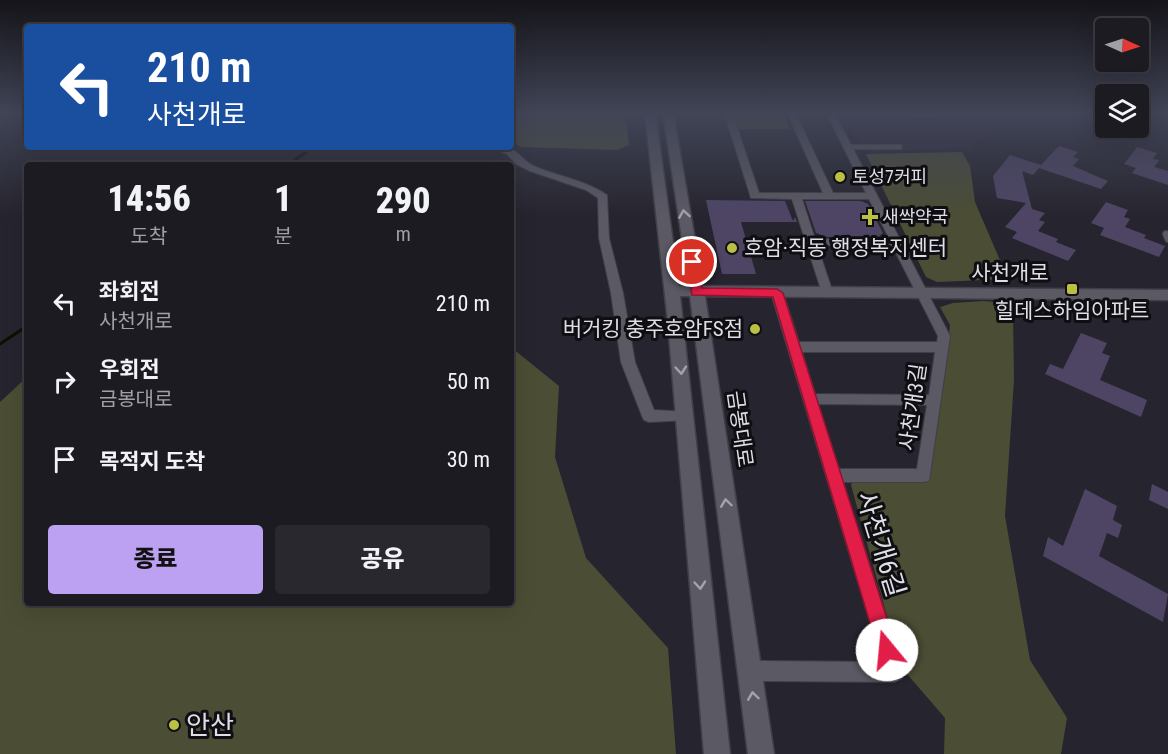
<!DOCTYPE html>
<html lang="ko">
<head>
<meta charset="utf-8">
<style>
	body { margin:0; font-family:"Roboto Condensed","Noto Sans KR",sans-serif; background:#29282f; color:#f1f3f6; height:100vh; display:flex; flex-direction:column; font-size:22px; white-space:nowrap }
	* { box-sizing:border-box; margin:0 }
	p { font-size:20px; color:#a0a1a5 }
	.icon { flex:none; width:33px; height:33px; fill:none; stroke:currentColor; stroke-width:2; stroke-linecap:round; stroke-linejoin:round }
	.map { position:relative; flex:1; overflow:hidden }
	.sheet { position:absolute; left:24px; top:162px; width:490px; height:444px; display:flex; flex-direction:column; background:#1c1b22; border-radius:6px; box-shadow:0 6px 24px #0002,0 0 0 2px #3a3940 }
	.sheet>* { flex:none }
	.banner { position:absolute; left:24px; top:24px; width:490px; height:126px; border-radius:6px; box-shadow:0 6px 24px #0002,0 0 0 2px #3a3940; background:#1a4fa0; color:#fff; overflow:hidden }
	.needle { width:39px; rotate:93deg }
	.buttons { position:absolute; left:1095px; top:18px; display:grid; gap:12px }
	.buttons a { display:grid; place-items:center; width:54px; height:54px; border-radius:6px; background:#1c1b22; box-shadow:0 6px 24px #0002,0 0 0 2px #3a3940; font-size:30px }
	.pin { position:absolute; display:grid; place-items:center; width:51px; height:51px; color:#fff; margin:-26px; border:3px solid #fff; border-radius:50%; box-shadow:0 2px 6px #0007 }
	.me { position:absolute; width:66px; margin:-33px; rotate:343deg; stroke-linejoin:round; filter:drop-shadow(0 0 4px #0008) }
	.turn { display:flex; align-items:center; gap:21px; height:126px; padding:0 24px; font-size:27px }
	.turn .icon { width:78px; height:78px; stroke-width:2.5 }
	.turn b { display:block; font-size:42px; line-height:51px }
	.eta { display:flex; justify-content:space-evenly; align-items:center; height:102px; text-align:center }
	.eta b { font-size:36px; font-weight:800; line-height:42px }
	.button { display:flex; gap:12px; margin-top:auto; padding:12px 24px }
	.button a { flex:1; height:69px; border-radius:6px; background:#bca0f2; color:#111; font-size:24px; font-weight:800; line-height:69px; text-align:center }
	.button a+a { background:#29282f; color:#f1f3f6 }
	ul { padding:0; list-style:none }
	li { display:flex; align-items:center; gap:18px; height:78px; padding:0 24px }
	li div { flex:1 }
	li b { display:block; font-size:22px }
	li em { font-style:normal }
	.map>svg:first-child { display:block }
</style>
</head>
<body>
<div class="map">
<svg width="1168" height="754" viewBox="0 0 1168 754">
	<rect width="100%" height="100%" fill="#26242e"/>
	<polygon fill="#2d2939" points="840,112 1105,112 1106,119 1002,125 968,148 868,152 845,125"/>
	<g fill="#4b4d34">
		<polygon points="512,112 625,112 629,145 617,150 520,147 512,140"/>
		<polygon points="733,112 782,112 790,129 739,129"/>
		<polygon points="962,152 970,166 975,202 1008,279 937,282 926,277 866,154"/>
		<polygon points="983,301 1008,303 1013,313 1014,380 1005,516 1030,660 1067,718 1061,754 944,754 945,718 901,667 851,485 852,482 927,479 949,335 950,325 940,307 953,303"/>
		<polygon points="512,348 559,386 555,457 586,558 668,648 676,754 0,754 0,402 27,377 27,603 512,603"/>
	</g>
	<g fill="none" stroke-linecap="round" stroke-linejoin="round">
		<g stroke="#0f1000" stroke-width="3">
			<polyline points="288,165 313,147"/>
			<polyline points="0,344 27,326"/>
		</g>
	</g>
	<g fill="#4e4565">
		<polygon points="1059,146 1078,152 1073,157 1079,159 1073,166 1108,181 1101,189 1039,168 1033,175 1022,171 1032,209 1045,213 1039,220 1045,222 1038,231 1058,239 1056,242 1076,250 1068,261 1012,238 1017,232 1005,227 1026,203 997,198 993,176 1010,155 1041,165"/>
		<polygon points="1137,147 1157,153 1153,159 1159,160 1154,167 1168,171 1168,185 1132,173 1136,168 1124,164"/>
		<polygon points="706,200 785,201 793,221 795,217 797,222 741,222 756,274 722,274"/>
		<polygon points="805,201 861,201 868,204 883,233 877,238 827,237 816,233"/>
		<polygon points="1106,202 1128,210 1124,217 1130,219 1125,227 1146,235 1144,238 1165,246 1159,257 1100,235 1104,228 1091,223"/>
		<polygon points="1081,333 1107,343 1102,353 1110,356 1100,380 1147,400 1141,417 1045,374 1050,364 1063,369"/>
		<polygon points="1152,484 1168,492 1168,509 1149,500"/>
		<polygon points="1085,489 1117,506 1113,520 1122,525 1118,538 1107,533 1099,556 1168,594 1163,622 1043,556 1048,537 1063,546"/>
	</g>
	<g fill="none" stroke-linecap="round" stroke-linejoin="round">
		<g stroke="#413f48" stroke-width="6">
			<g id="service-far1">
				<polyline points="913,112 915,114 977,112"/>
				<polyline points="848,147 900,147"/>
			</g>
		</g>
		<g stroke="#413f48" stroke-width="8">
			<polyline id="service" points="1166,234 1168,239"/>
		</g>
		<g stroke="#413f48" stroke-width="2">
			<g id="minor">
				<path d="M724 112H732L759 193H823L787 112H795L833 193H866L826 112H834L950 336 929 481 924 482H843L904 672 901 679 894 682 749 681 742 678 739 671 742 664 749 661 882 662 771 293 777 289 783 293 799 342H937L938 336 893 247 817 245 833 293 831 296H823L792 199 751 198ZM802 199H869L890 240 815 239ZM802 352H935L929 395 815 394ZM818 404 927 405 917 469H839Z"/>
				<path d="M489 147C497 147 506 146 513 150 522 155 524 162 536 167 560 177 585 180 607 195L609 238 623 293 635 362 654 410 690 412 692 416 690 420 649 422 644 420 642 416 621 362 611 293 599 238 598 198 586 190 530 171 516 164 507 154Z"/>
			</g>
		</g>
		<g stroke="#413f48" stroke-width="3">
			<polygon id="tertiary" points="645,112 655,112 679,286 689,286 663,112 673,112 703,286 1168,290 1168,300 705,296 774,754 748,754 690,296 680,296 730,754 704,754 668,323"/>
		</g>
		<use href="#service-far1" stroke="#5b5964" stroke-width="4.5"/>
		<use href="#service" stroke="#5b5964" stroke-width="6"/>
		<use href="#minor" fill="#5b5964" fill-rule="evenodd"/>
		<use href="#tertiary" fill="#5b5964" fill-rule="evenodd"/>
	</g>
	<defs><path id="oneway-chevron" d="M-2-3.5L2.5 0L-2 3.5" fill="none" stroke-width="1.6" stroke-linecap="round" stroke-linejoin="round" transform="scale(1.5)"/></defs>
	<g stroke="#a4a2ab">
		<use href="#oneway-chevron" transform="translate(684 214) rotate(-99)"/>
		<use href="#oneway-chevron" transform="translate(681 370) rotate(85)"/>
		<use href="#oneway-chevron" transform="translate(726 503) rotate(-98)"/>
		<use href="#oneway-chevron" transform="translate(700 585) rotate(85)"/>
		<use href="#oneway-chevron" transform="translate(753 696) rotate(-98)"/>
	</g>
	<linearGradient id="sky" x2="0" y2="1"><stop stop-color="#151419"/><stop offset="0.52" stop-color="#414557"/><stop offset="1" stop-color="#414557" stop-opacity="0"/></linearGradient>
	<rect width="1168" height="217" fill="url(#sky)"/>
	<polygon fill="#e11d48" stroke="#92132f" stroke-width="1.5" points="692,258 697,262 702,288 777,289 783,293 897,650 894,657 887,660 880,657 878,650 773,297 692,295 686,262"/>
	<g fill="#bbc044" stroke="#0f0e12" stroke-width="2">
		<circle cx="840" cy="177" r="6"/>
		<path d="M867 208h6v6h6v6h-6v6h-6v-6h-6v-6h6z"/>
		<circle cx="732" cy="248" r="6"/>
		<rect x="1066" y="283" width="12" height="12" rx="3"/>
		<circle cx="755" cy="329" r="6"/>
		<circle cx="174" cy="725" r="6"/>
	</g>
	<g text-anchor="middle" stroke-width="6" stroke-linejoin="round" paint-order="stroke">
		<g font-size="18" fill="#dfdee5" stroke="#0f0e12" text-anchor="start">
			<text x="852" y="183">토성7커피</text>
			<text x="882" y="223">새싹약국</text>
		</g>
		<g font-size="21" fill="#dfdee5" stroke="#0f0e12" text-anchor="start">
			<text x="744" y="255">호암·직동 행정복지센터</text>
			<text x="1072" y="318" text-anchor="middle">힐데스하임아파트</text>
			<text x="743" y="336" text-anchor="end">버거킹 충주호암FS점</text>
		</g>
		<g font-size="21" fill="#dfdee5" stroke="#0f0e12">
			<text x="1010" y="280">사천개로</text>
			<text transform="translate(913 407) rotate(-82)" y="7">사천개3길</text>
			<text transform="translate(740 429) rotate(82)" y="7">금봉대로</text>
		</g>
		<g font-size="26" fill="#dfdee5" stroke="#0f0e12">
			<text transform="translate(881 544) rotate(73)" y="9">사천개6길</text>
		</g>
		<g font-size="26" fill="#dfdee5" stroke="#0f0e12" text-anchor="start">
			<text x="186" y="734">안산</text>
		</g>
	</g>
</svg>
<div class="buttons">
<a><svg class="needle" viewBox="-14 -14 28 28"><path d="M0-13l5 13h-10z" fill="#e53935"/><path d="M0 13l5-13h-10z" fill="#a0a1a5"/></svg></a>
<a><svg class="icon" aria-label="layers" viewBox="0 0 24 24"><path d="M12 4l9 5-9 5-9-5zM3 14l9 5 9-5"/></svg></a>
</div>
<div class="pin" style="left:692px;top:262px;background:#d93025"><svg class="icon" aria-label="arrive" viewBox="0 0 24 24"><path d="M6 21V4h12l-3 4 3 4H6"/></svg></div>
<svg class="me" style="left:887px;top:650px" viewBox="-20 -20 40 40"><circle r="19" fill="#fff"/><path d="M0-13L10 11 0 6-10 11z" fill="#e11d48"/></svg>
<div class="banner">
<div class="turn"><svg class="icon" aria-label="left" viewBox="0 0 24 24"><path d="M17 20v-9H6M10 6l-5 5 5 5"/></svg><div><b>210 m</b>사천개로</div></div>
</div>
<section class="sheet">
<div class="eta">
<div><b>14:56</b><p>도착</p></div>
<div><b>1</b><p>분</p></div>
<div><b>290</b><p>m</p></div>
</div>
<ul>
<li><svg class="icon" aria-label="left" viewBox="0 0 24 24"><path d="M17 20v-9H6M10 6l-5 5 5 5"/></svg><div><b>좌회전</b><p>사천개로</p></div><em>210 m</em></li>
<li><svg class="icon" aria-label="right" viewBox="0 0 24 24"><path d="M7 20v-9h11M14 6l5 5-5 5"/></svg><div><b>우회전</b><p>금봉대로</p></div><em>50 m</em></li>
<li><svg class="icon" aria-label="arrive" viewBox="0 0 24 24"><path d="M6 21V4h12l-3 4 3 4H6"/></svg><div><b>목적지 도착</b></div><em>30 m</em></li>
</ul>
<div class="button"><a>종료</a><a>공유</a></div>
</section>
</div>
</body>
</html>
